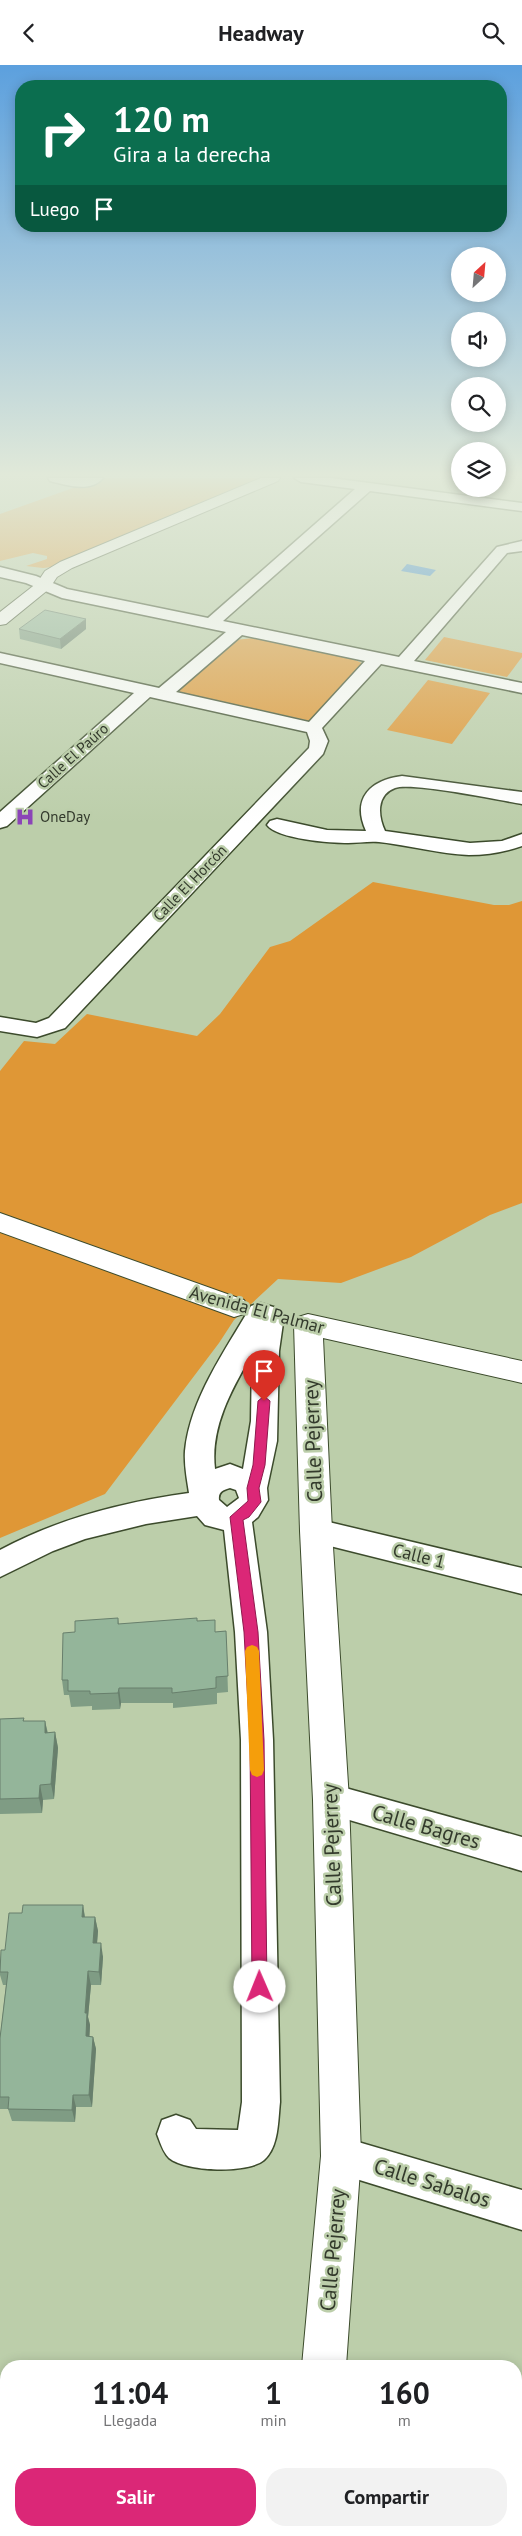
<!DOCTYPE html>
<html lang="es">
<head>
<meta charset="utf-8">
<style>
	body { margin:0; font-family:"PT Sans",sans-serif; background:#f2f2f2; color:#202124; height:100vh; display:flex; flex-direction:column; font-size:19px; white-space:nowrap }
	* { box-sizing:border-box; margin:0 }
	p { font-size:16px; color:#757577 }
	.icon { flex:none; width:28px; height:28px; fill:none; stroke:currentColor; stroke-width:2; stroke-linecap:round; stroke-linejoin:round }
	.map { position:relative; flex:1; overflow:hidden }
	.sheet { position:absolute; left:0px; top:2295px; width:522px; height:176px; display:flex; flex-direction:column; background:#fff; border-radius:20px 20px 0 0; box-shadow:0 2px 12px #0003 }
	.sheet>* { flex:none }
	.hud { position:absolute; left:15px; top:15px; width:492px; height:152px; border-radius:20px; box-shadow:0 2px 12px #0003; background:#0b6e4f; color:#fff; overflow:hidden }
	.needle { width:32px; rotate:26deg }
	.fabs { position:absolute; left:451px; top:182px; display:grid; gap:10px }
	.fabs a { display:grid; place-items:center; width:55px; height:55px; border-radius:50%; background:#fff; box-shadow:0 2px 12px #0003; font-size:25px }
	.pin { position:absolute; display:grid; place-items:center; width:42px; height:42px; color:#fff; margin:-51px -21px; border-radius:50% 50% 50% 0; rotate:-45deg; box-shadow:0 0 5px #0007 }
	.pin .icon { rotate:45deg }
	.me { position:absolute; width:55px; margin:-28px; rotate:359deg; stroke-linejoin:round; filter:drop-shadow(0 0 4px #0008) }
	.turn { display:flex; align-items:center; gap:18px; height:105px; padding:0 15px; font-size:22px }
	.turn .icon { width:65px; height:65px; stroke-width:2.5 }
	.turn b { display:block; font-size:35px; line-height:42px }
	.then { display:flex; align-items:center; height:48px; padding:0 15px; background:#0003; gap:10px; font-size:19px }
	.eta { display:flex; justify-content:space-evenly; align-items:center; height:85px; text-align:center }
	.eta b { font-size:30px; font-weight:800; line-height:35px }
	.button { display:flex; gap:10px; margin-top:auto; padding:10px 15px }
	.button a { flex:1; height:58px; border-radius:20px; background:#db2777; color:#fff; font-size:20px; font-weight:800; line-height:58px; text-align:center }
	.button a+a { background:#f2f2f2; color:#202124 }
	header { display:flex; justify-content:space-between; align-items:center; height:65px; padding:0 15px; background:#fff; font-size:22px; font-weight:800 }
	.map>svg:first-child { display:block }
</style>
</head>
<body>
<header><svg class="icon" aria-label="back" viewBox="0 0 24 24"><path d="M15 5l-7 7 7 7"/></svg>Headway<svg class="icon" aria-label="search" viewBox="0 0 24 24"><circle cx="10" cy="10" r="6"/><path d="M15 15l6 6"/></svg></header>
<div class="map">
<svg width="522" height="2471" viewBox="0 0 522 2471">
	<rect width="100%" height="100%" fill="#bcceaa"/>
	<g fill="#df9736">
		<polygon points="101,413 262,413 60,501 43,503 26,501 47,494 47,491 33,488 0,496 0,449"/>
		<polygon points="444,572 522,588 522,592 507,612 425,595"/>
		<polygon points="254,573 353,594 366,600 315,657 180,627 180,623 235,575"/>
		<polygon points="428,615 490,628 452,679 387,665"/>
		<polygon points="373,817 494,840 509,840 522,836 522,1138 490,1150 411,1192 341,1218 278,1214 234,1255 219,1278 105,1429 0,1473 0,1006 24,976 55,979 87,949 197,971 220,949 270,882 290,876"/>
	</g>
	<polygon fill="#2b82d0" points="407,499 436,505 430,511 401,506"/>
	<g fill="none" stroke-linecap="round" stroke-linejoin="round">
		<g stroke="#3c4b2c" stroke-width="3">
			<g id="minor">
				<path d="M48 413H103C91 428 66 420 50 416Z"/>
				<path d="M294 413H331L522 438V446L370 426 223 556 399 592 497 482 522 476V486L507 488 414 596 522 618V628L381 599 322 663 328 676 323 689 65 963 37 972 0 966V952L36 958 49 953 309 683 310 676 307 667 150 632 7 761 0 763V747L134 628 0 598V588L159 623 226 567 62 533 26 518 0 512V502L36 511 67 524 208 553 355 424 301 417ZM242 570 365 596 309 657 176 627Z"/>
				<path d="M402 711 522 727V739C498 735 412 717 395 723 376 730 378 751 385 766L470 778 502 776 522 769V781C505 787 487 790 469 790 439 789 409 780 379 777 369 776 358 778 348 778 331 778 277 774 267 760L270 756 277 754 327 765 366 766C351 733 371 715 402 711Z"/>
				<path d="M260 1238 280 1244 284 1251 279 1286 277 1376 267 1423 268 1435 258 1452 252 1457 267 1567 273 1675 280 2037C278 2055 279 2082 264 2095 248 2109 186 2107 169 2093 163 2087 160 2077 157 2069L162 2055 176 2050 190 2055 196 2064 238 2065 242 2037 241 1675 235 1567 224 1465 205 1460 197 1451 146 1459 85 1474 53 1486 0 1512V1485C59 1453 124 1437 189 1428 187 1415 184 1400 185 1386 190 1334 225 1286 251 1241ZM252 1289 251 1356 243 1404 230 1399 215 1404C210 1362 232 1324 252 1289ZM230 1423 236 1425 239 1433 227 1442 219 1435C218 1427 223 1425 230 1423Z"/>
				<polygon points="316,1454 522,1503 522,1529 306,1475 301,1466 306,1457"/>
				<polygon points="331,1719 522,1772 522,1806 319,1746 314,1735 319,1724"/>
				<polygon points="341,2072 522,2125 522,2165 327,2105 322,2091 327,2077"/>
			</g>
		</g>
		<g stroke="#3c4b2c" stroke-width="2">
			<g id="tertiary">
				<polygon points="261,413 280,413 278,416 72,503 57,512 49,524 6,559 0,560 0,547 37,518 45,506 60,497"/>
				<polygon points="0,1148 244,1235 248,1242 244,1249 234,1252 0,1167"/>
				<polygon points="308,1249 522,1296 522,1318 323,1273 332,1466 349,1735 361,2091 346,2301 302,2301 321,2091 313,1735 300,1466 294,1259 298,1252"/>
				<polygon points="287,2465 333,2465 332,2471 286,2471"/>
			</g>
		</g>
		<use href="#minor" fill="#fff" fill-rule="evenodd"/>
		<use href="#tertiary" fill="#fff" fill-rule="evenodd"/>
	</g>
	<g fill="#7f9c84">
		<polygon points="19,564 86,564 61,584 20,574"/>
		<polygon points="118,1553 119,1559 197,1556 215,1567 226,1566 228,1627 217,1628 217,1639 173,1643 173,1638 121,1638 120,1644 92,1645 92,1641 71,1642 69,1630 64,1630 62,1615 75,1567"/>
		<polygon points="24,1653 24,1656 45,1656 48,1668 55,1667 58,1683 54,1734 43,1735 42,1748 0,1749 0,1654"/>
		<polygon points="83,1840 85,1852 95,1852 98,1866 97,1878 103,1892 101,1920 91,1920 88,1952 90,1960 89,1971 93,1972 96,1984 92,2042 76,2042 75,2057 12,2056 8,2044 0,2044 0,1973 6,1920 3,1920 0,1910 0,1897 22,1848"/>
	</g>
	<g fill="#687f6c">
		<polygon points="86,554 86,564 61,584 60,574"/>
		<polygon points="119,1623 121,1638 120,1644 118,1628"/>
		<polygon points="45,1656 48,1671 45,1668"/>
		<polygon points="55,1667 58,1683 54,1734 51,1719"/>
		<polygon points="40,1720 43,1735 42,1748 39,1733"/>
		<polygon points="83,1840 85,1854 82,1852"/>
		<polygon points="95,1852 98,1866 96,1891 93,1878"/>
		<polygon points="101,1878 103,1892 101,1920 99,1907"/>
		<polygon points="88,1906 91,1920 88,1952 90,1960 89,1984 86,1971 85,1948"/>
		<polygon points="93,1972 96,1984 92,2042 89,2030"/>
		<polygon points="73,2030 76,2042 75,2057 72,2045"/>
	</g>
	<g fill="#94b59a" stroke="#687f6c">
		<polygon points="45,545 86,554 60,574 19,564"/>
		<polygon points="118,1553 118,1559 197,1553 197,1556 215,1555 215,1567 226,1566 228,1611 216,1612 216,1623 172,1628 172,1623 119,1623 118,1628 90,1629 90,1626 68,1626 68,1615 62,1615 63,1568 75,1567 75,1556"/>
		<polygon points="24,1653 23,1656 45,1656 45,1668 55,1667 51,1719 40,1720 39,1733 0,1734 0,1654"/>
		<polygon points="23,1840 83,1840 82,1852 95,1852 93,1878 101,1878 99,1907 88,1906 85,1948 87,1948 86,1971 93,1972 89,2030 73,2030 72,2045 8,2044 9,2032 0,2032 0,1973 8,1907 0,1907 1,1885 5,1885 9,1848 22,1848"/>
		<polygon points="349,2465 396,2465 395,2471 348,2471"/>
	</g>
	<linearGradient id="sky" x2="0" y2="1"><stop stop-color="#5ca0de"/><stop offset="0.54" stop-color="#e1e9d9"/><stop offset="1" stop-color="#e1e9d9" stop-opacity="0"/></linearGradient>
	<rect width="522" height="759" fill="url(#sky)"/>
	<polygon fill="#db2777" stroke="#8e194d" points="264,1331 270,1336 265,1400 259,1423 261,1437 249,1452 243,1455 258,1567 264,1675 267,1922 265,1927 260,1930 254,1927 252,1922 250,1675 244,1567 230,1452 248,1436 247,1423 253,1400 258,1336"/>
	<polygon fill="#f59e0b" points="252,1580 257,1582 259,1586 264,1705 262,1710 257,1712 252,1710 250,1705 245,1586 247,1582"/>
	<defs>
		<g id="hospital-bare" transform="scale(1.5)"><path d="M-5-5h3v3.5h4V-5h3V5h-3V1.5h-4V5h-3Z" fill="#8b44b7" stroke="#bcceaa" stroke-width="2.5" paint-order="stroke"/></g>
	</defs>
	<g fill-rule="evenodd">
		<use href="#hospital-bare" x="25" y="752"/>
	</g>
	<g text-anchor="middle" stroke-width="5" stroke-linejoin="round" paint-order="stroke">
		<g font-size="15" fill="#333a2c" stroke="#bcceaa">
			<text transform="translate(73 691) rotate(-42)" y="5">Calle El Paúro</text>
			<text transform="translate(190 818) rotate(-46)" y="5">Calle El Horcón</text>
		</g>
		<g font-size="15" fill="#333a2c" stroke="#bcceaa" text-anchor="start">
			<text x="40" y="757">OneDay</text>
		</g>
		<g font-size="18" fill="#333a2c" stroke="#bcceaa">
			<text transform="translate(257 1245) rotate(15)" y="6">Avenida El Palmar</text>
			<text transform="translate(419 1491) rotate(14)" y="6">Calle 1</text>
		</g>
		<g font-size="21" fill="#333a2c" stroke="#bcceaa">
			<text transform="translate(313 1376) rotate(-92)" y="7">Calle Pejerrey</text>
			<text transform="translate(426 1762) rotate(16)" y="7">Calle Bagres</text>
			<text transform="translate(332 1780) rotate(-92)" y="7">Calle Pejerrey</text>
			<text transform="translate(432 2118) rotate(17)" y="7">Calle Sabalos</text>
			<text transform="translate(333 2185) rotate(-85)" y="7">Calle Pejerrey</text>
		</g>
	</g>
</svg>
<div class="fabs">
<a><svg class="needle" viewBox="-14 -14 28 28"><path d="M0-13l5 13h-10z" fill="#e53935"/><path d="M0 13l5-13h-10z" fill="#757577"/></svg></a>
<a><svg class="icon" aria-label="sound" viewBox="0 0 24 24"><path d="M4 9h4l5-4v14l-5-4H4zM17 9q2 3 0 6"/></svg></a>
<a><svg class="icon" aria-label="search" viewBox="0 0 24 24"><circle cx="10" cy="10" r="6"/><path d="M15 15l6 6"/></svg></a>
<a><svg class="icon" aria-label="layers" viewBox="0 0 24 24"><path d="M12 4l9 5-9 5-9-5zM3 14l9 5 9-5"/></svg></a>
</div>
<div class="pin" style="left:264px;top:1336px;background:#d93025"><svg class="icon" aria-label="arrive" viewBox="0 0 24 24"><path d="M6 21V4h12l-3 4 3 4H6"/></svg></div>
<svg class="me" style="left:260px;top:1922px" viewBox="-20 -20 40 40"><circle r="19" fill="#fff"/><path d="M0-13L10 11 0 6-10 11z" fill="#db2777"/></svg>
<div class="hud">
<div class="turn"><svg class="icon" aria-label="right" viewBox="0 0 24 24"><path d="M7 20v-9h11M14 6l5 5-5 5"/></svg><div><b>120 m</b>Gira a la derecha</div></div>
<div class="then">Luego<svg class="icon" aria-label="arrive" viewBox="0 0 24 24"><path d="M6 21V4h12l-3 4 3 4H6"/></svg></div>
</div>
<section class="sheet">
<div class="eta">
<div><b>11:04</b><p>Llegada</p></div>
<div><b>1</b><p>min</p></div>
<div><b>160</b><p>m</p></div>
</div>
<div class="button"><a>Salir</a><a>Compartir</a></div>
</section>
</div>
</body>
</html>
